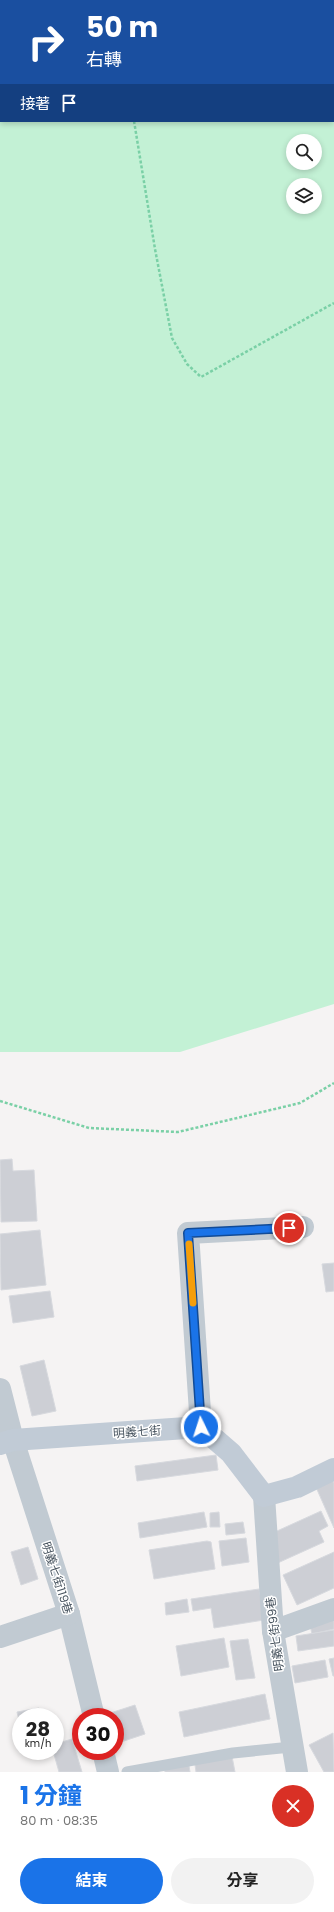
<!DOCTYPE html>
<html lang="zh-TW">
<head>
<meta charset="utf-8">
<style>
	body { margin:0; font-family:Poppins,"Noto Sans TC",sans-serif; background:#f2f2f2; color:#222; height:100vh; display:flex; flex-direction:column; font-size:15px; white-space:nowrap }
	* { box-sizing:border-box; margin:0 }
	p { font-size:13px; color:#767676 }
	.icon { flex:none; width:22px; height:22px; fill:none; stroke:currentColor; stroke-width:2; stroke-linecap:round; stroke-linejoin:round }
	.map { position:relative; height:1772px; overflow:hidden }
	.sheet { display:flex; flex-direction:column; background:#fff; flex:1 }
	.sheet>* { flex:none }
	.hud { position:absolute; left:0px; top:0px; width:334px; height:122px; box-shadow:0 2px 6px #0003; background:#1a4fa0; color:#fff; overflow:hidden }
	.buttons { position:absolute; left:286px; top:134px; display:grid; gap:8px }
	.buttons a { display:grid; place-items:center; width:36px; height:36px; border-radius:50%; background:#fff; box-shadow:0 2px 6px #0003; font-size:20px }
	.speed { position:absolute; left:12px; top:1708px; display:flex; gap:8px; font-size:20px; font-weight:700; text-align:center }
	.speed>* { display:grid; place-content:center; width:52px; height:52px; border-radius:50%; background:#fff; box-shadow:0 2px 6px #0003; line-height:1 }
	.speed small { font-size:10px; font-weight:400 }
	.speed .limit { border:6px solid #d22; background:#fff; color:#111 }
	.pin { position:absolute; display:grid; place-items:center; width:34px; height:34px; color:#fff; margin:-17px; border:2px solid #fff; border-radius:50%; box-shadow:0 1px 4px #0007 }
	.me { position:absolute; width:44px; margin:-22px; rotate:356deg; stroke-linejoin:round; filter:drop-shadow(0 0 3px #0008) }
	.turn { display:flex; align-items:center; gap:14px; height:84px; padding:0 20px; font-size:18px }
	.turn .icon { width:52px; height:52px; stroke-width:2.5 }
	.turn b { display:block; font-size:28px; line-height:34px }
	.then { display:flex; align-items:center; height:38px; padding:0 20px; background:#0003; gap:8px; font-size:15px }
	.round { display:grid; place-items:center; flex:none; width:42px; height:42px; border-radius:21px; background:#f2f2f2 }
	.summary { display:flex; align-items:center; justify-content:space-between; height:68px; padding:0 20px }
	h1 { font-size:24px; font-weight:700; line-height:30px; color:#1a73e8 }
	.action { display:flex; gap:8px; margin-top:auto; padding:8px 20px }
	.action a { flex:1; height:46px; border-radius:24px; background:#1a73e8; color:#fff; font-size:16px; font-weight:700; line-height:46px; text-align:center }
	.action a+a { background:#f2f2f2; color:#222 }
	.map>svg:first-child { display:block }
</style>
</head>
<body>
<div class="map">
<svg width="334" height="1772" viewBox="0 0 334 1772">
	<rect width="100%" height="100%" fill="#f5f3f3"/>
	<path fill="#c3f1d5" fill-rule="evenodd" d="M0 0H334V1004L180 1052H0ZM1 1H333V121H1ZM293 141H315V163H293ZM293 185H315V207H293Z"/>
	<g fill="#cdcfd5" stroke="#d7d9de">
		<polygon points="12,1159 13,1171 34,1170 37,1221 1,1222 0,1160"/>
		<polygon points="40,1230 46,1285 1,1290 0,1234"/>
		<polygon points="334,1263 334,1291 326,1292 322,1264"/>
		<polygon points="50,1291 54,1317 13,1323 9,1296"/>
		<polygon points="44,1360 56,1411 32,1416 20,1366"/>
		<polygon points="216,1455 218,1470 137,1481 135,1466"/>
		<polygon points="331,1477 334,1483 334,1528 315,1485"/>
		<polygon points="321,1511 328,1526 319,1531 324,1542 271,1566 266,1536"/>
		<polygon points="204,1512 207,1527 140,1538 138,1523"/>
		<polygon points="219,1512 220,1527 210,1527 210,1513"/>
		<polygon points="243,1522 245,1533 226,1535 225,1524"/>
		<polygon points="246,1538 249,1562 222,1566 219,1541"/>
		<polygon points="207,1541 211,1542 215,1569 154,1579 149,1550"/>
		<polygon points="28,1547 38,1579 21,1585 11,1552"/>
		<polygon points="334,1552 334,1588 297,1605 283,1575"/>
		<polygon points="259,1589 264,1620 214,1628 211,1608 193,1611 191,1599"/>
		<polygon points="187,1599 189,1612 166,1615 165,1603"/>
		<polygon points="334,1610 334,1629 312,1634 308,1616"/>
		<polygon points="334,1630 334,1646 298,1651 296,1636"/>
		<polygon points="224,1638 229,1667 181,1676 176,1646"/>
		<polygon points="248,1639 255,1678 236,1680 230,1641"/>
		<polygon points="334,1658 334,1676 333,1676 329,1659"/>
		<polygon points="325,1660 328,1677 295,1683 292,1666"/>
		<polygon points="265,1694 270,1719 184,1737 179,1712"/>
		<polygon points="135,1705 145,1734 115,1744 115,1717 101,1716"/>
		<polygon points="39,1708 41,1717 21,1717 21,1729 17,1712"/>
		<polygon points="333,1733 334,1772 324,1772 309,1745"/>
		<polygon points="72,1739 82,1772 59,1772 53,1751 55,1751 55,1744"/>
		<polygon points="231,1751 235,1772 196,1772 194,1758"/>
		<polygon points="188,1759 190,1772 165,1772 164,1762"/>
	</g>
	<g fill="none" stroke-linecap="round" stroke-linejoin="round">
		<g stroke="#7ad0a6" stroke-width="2.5" stroke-dasharray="3 2" stroke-linecap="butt">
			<polyline points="134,121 155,249 172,338 187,364 201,377 334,303"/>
			<polyline points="0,1101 89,1128 178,1132 300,1103 334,1083"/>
		</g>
		<polyline stroke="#c1cad2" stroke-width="11" points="127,1772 233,1753 291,1747"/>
		<g stroke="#c1cad2" stroke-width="22">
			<polyline points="171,1 172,0"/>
			<polyline points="0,76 1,75"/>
			<polyline points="0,1389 13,1440 69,1614 94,1717"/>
			<polyline points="201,1427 188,1233 303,1227"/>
			<polyline points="264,1496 273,1631 297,1772"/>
			<polyline points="273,1631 334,1609"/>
			<polyline points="0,1637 69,1614"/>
			<polyline points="103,1751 108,1772"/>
		</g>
		<polyline stroke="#c1cbd6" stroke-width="22" points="0,1444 13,1440 201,1427 231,1453 264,1496 297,1487 334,1469"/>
	</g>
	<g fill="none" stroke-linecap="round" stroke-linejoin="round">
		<g stroke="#114b97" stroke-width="10">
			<polyline id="route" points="201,1427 188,1233 289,1228"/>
		</g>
		<use href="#route" stroke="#1a73e8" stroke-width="7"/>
		<polyline stroke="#f59e0b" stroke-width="7" points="189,1244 193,1303"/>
	</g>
	<g text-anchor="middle" stroke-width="3" stroke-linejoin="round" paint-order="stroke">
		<g font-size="12" fill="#4a5661" stroke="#fff">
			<text transform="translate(137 1432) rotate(-4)" y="4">明義七街</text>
			<text transform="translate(57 1578) rotate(72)" y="4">明義七街119巷</text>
			<text transform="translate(275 1634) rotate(-97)" y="4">明義七街99巷</text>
		</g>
	</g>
</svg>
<div class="buttons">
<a><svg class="icon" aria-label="search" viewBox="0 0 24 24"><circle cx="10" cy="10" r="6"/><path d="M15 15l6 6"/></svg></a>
<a><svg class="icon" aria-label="layers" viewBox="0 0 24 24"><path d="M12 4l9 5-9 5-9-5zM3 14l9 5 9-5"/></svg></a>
</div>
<div class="speed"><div>28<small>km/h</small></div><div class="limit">30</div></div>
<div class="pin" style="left:289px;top:1228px;background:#d93025"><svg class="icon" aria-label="arrive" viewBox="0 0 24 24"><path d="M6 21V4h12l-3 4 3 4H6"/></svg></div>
<svg class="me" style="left:201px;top:1427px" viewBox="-20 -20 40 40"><circle r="17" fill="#1a73e8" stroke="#fff" stroke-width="3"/><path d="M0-11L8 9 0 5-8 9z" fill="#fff"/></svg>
<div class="hud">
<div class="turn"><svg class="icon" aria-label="right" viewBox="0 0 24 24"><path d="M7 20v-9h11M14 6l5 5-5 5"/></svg><div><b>50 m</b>右轉</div></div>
<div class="then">接著<svg class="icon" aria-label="arrive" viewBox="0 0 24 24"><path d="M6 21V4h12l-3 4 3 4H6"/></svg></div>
</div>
</div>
<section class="sheet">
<div class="summary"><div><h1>1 分鐘</h1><p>80 m · 08:35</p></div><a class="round" style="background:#d93025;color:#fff"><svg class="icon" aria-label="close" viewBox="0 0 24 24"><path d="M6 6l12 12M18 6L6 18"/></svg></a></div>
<div class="action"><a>結束</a><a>分享</a></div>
</section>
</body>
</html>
